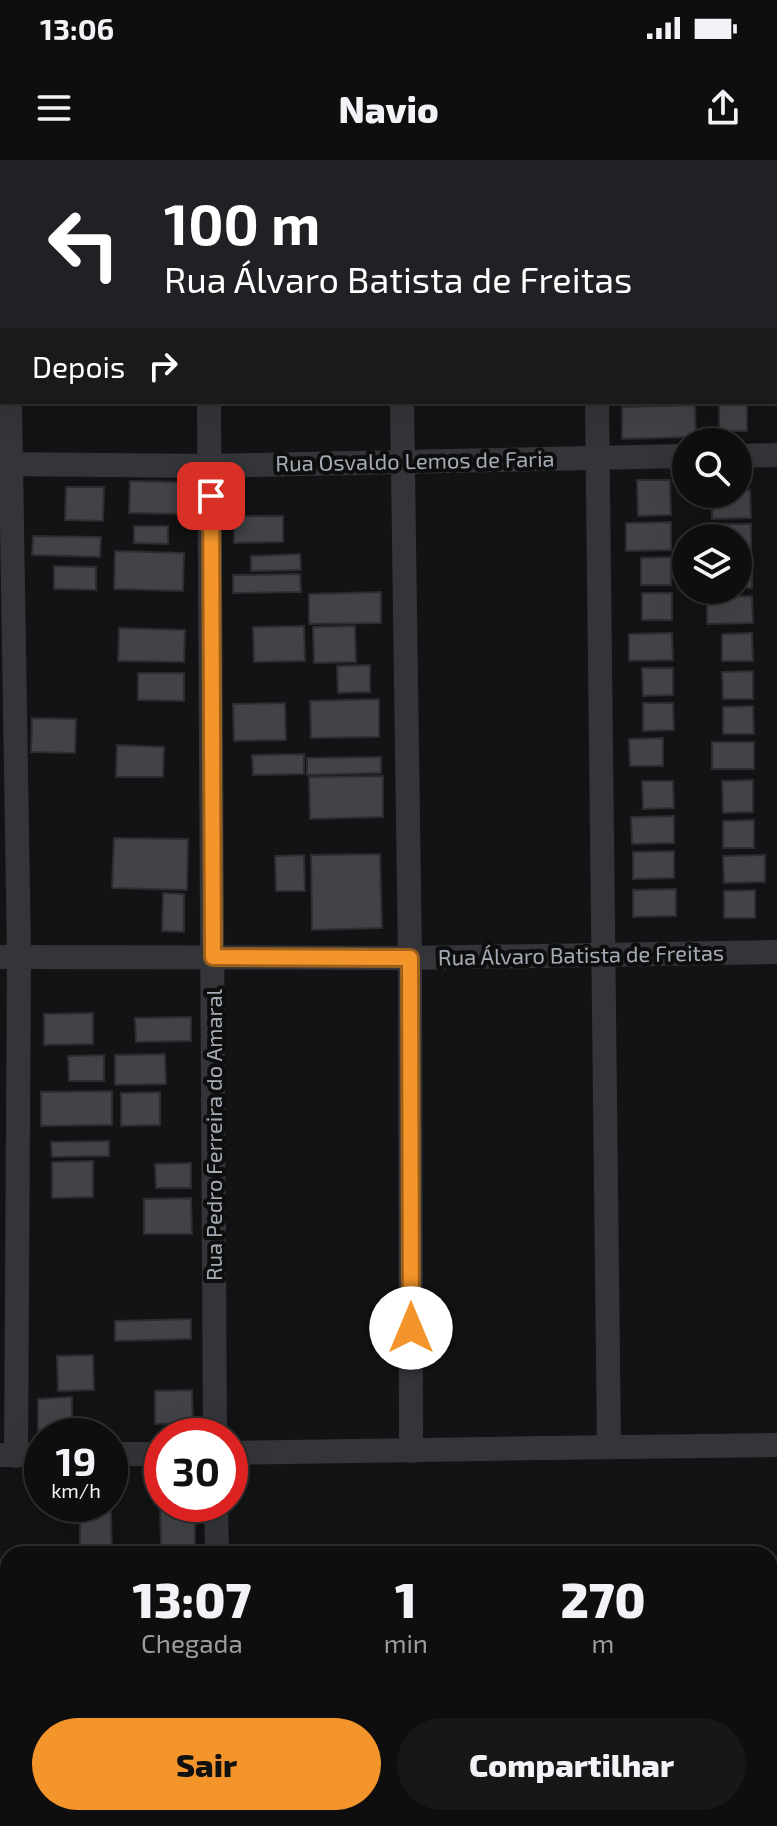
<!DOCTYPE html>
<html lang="pt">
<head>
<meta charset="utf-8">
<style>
	body { margin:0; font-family:"Exo 2",sans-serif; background:#171718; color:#f1f3f6; height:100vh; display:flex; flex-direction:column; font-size:30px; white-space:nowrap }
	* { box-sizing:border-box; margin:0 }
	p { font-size:26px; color:#9b9c9e }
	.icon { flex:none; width:44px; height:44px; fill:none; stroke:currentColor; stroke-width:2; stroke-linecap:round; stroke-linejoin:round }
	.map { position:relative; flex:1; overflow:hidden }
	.panel { position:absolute; left:0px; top:1386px; width:778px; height:280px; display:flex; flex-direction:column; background:#0e0e0f; border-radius:24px 24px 0 0; box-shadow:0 8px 32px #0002,0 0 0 2px #2e2e2f }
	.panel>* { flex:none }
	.top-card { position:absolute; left:0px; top:0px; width:778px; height:244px; box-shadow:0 8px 32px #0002,0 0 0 2px #2e2e2f; background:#202124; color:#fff; overflow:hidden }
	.controls { position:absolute; left:672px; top:268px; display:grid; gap:16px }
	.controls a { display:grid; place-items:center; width:80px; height:80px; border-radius:50%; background:#0e0e0f; box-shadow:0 8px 32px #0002,0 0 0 2px #2e2e2f; font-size:40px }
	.speed { position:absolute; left:24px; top:1258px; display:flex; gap:16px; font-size:40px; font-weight:700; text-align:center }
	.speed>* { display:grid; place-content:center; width:104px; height:104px; border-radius:50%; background:#0e0e0f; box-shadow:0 8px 32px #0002,0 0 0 2px #2e2e2f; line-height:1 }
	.speed small { font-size:20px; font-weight:400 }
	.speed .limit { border:12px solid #d22; background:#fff; color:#111 }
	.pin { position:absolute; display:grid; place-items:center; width:68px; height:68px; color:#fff; margin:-34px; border-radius:16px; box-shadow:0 4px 12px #0006 }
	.me { position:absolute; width:88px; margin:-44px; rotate:0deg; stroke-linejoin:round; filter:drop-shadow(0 0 6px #0008) }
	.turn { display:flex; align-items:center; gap:28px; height:168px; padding:0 32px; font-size:36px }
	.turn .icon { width:104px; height:104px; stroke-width:2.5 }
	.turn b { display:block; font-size:56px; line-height:68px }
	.then { display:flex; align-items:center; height:76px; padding:0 32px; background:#0003; gap:16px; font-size:30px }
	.eta { display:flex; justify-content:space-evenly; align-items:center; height:136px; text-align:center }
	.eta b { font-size:48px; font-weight:800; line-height:56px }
	.primary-button { display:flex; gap:16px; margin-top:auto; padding:16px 32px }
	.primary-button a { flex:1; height:92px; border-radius:48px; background:#f3952b; color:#111; font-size:32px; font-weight:800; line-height:92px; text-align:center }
	.primary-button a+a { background:#171718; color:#f1f3f6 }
	.status { display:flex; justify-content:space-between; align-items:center; height:56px; padding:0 40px; background:#0e0e0f; direction:ltr }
	.status svg { height:22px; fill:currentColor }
	header { display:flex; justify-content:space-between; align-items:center; height:104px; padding:0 32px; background:#0e0e0f; font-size:36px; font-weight:800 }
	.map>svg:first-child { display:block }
</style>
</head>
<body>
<div class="status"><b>13:06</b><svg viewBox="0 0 49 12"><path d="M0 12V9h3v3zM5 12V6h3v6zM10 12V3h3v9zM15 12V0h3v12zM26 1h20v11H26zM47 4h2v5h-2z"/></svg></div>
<header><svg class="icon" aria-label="menu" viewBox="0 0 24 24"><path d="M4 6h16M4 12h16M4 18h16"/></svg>Navio<svg class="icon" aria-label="share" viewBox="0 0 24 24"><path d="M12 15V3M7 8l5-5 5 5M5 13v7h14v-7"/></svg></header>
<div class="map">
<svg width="777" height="1666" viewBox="0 0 777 1666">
	<rect width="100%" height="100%" fill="#121314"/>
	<g fill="#414347" stroke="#2c2d30" stroke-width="2">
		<rect x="719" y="242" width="28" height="29"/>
		<polygon points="695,245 696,277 622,279 622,247"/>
		<polygon points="637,320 670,320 671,355 638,356"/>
		<polygon points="130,321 181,322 180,354 129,353"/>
		<polygon points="66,327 104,327 103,361 65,360"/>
		<polygon points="750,330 751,358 712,359 712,334 738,334 738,331"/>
		<polygon points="234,356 283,356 283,382 234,383"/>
		<polygon points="671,362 671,390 626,391 626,363"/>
		<polygon points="720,364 751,364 751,391 738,391 738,378 720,378"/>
		<polygon points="134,366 168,366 168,384 134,383"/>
		<polygon points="33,376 101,377 100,397 32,395"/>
		<polygon points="115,391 184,393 183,431 114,429"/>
		<polygon points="300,394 301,410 251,411 251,396"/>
		<polygon points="671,397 671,425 641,425 641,398"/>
		<polygon points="752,400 752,428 738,428 738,401"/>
		<polygon points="54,406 96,407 96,430 54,429"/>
		<polygon points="300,414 301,432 233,433 233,415"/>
		<polygon points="381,432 381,463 309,464 309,434"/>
		<rect x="642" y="433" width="30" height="27"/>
		<polygon points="752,436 753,463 707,464 707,437"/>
		<polygon points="304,466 305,501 254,502 253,467"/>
		<polygon points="355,466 356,502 314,503 313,467"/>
		<polygon points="119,468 185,470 184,502 118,501"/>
		<polygon points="672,473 673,500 629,501 629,474"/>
		<polygon points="752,473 753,501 722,501 722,474"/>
		<polygon points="370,505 370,532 338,533 337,506"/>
		<polygon points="642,508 673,508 673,535 643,536"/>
		<polygon points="753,511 753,539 723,539 722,512"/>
		<polygon points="138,513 184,513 184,541 138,540"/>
		<polygon points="379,539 379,577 311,578 310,541"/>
		<polygon points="285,543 286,580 234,581 233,544"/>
		<polygon points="643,543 673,543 674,570 643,571"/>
		<polygon points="753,546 754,574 723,574 723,547"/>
		<polygon points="32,558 76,559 75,593 31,592"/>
		<polygon points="663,578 663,606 630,606 629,579"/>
		<rect x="712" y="582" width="42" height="27"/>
		<polygon points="117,585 164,587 163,617 116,617"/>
		<polygon points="304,594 304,614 253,615 252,595"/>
		<polygon points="381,597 381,613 307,615 307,598"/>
		<polygon points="383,616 383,657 310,659 309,617"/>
		<polygon points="753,620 753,652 723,653 722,621"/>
		<polygon points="642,621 673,621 674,648 643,649"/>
		<polygon points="674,656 674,683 632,684 631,657"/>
		<polygon points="754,660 754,688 723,688 723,661"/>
		<polygon points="114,678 188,679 187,730 112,728"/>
		<polygon points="674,691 674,718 633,719 633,692"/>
		<polygon points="380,694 382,768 312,770 311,695"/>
		<polygon points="304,695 305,731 276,731 275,696"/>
		<polygon points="765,695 765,722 724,723 723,696"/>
		<polygon points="676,729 676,756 633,757 633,730"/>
		<polygon points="755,730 755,758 724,758 724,731"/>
		<polygon points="163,733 184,734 184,772 162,771"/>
		<polygon points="93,853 93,884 44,885 44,854"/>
		<polygon points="191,857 191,881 136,882 135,858"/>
		<polygon points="165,894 166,924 115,925 115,895"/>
		<polygon points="104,895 104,921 69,921 68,896"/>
		<polygon points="112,931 112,965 41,966 41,932"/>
		<polygon points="160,932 160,965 121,966 121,933"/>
		<polygon points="109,981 109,996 52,997 51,982"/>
		<polygon points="93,1001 93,1037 52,1038 52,1002"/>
		<polygon points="191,1003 191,1028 156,1028 155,1004"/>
		<polygon points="191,1038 192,1074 144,1074 144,1039"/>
		<polygon points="191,1159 191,1179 115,1181 115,1161"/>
		<polygon points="93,1195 94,1230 58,1231 57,1196"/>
		<polygon points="192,1230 193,1263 155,1264 155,1231"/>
		<polygon points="72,1237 72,1275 38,1275 38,1239"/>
		<polygon points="110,1314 112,1394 80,1394 80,1344 110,1344"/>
		<polygon points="160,1345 195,1345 195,1387 161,1388"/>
		<polygon points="151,1388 151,1394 117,1394 117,1389"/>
	</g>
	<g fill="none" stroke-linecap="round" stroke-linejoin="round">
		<g stroke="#333539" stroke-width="24">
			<polyline points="8,0 8,2"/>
			<polyline points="206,0 206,2"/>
			<polyline points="399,0 399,2"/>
			<polyline points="593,0 593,2"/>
			<polyline points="10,242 19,796 16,1296"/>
			<polyline points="209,242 215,1276"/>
			<polyline points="402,242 410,798 411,1291"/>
			<polyline points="597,242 609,1286"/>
			<polyline points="738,296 777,295"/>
			<polyline points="0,304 210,306 686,296"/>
			<polyline points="0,797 410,798 777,792"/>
			<path d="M230 1293C412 1291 595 1286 777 1285"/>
			<polyline points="110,1294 162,1294"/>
			<polyline points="0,1295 42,1295"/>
			<polyline points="216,1344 217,1394"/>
			<polyline points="770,1556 777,1556"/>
			<polyline points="0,1565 8,1565"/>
			<polyline points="770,1593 777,1593"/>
			<polyline points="0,1602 8,1602"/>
			<polyline points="221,1658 221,1666"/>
		</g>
	</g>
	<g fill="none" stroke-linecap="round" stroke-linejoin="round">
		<g stroke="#9e611c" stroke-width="20">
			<polyline id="route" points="211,336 213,797 410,798 411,1168"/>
		</g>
		<use href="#route" stroke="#f3952b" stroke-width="14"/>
	</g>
	<g text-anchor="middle" stroke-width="8" stroke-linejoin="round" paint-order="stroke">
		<g font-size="22" fill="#a4abb5" stroke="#0e0e0f">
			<text transform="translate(415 301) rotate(-1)" y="8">Rua Osvaldo Lemos de Faria</text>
			<text transform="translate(581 795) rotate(-1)" y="8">Rua Álvaro Batista de Freitas</text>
			<text transform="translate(214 975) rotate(-90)" y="8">Rua Pedro Ferreira do Amaral</text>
		</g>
	</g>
</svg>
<div class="controls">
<a><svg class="icon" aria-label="search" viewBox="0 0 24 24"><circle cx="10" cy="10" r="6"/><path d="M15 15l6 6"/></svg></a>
<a><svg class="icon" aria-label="layers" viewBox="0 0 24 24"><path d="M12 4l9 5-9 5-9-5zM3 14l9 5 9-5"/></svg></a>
</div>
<div class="speed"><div>19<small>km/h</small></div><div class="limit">30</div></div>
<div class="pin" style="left:211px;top:336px;background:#d93025"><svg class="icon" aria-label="arrive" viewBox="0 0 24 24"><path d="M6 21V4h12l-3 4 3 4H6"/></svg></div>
<svg class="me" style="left:411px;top:1168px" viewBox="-20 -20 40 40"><circle r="19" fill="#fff"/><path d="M0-13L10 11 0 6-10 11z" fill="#f3952b"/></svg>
<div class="top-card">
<div class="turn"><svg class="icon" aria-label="left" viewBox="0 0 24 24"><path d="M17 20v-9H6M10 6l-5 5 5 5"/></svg><div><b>100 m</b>Rua Álvaro Batista de Freitas</div></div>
<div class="then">Depois<svg class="icon" aria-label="right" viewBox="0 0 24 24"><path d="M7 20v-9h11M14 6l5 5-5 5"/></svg></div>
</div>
<section class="panel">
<div class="eta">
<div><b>13:07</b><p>Chegada</p></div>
<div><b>1</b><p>min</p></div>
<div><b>270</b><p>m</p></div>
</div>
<div class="primary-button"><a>Sair</a><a>Compartilhar</a></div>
</section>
</div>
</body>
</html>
